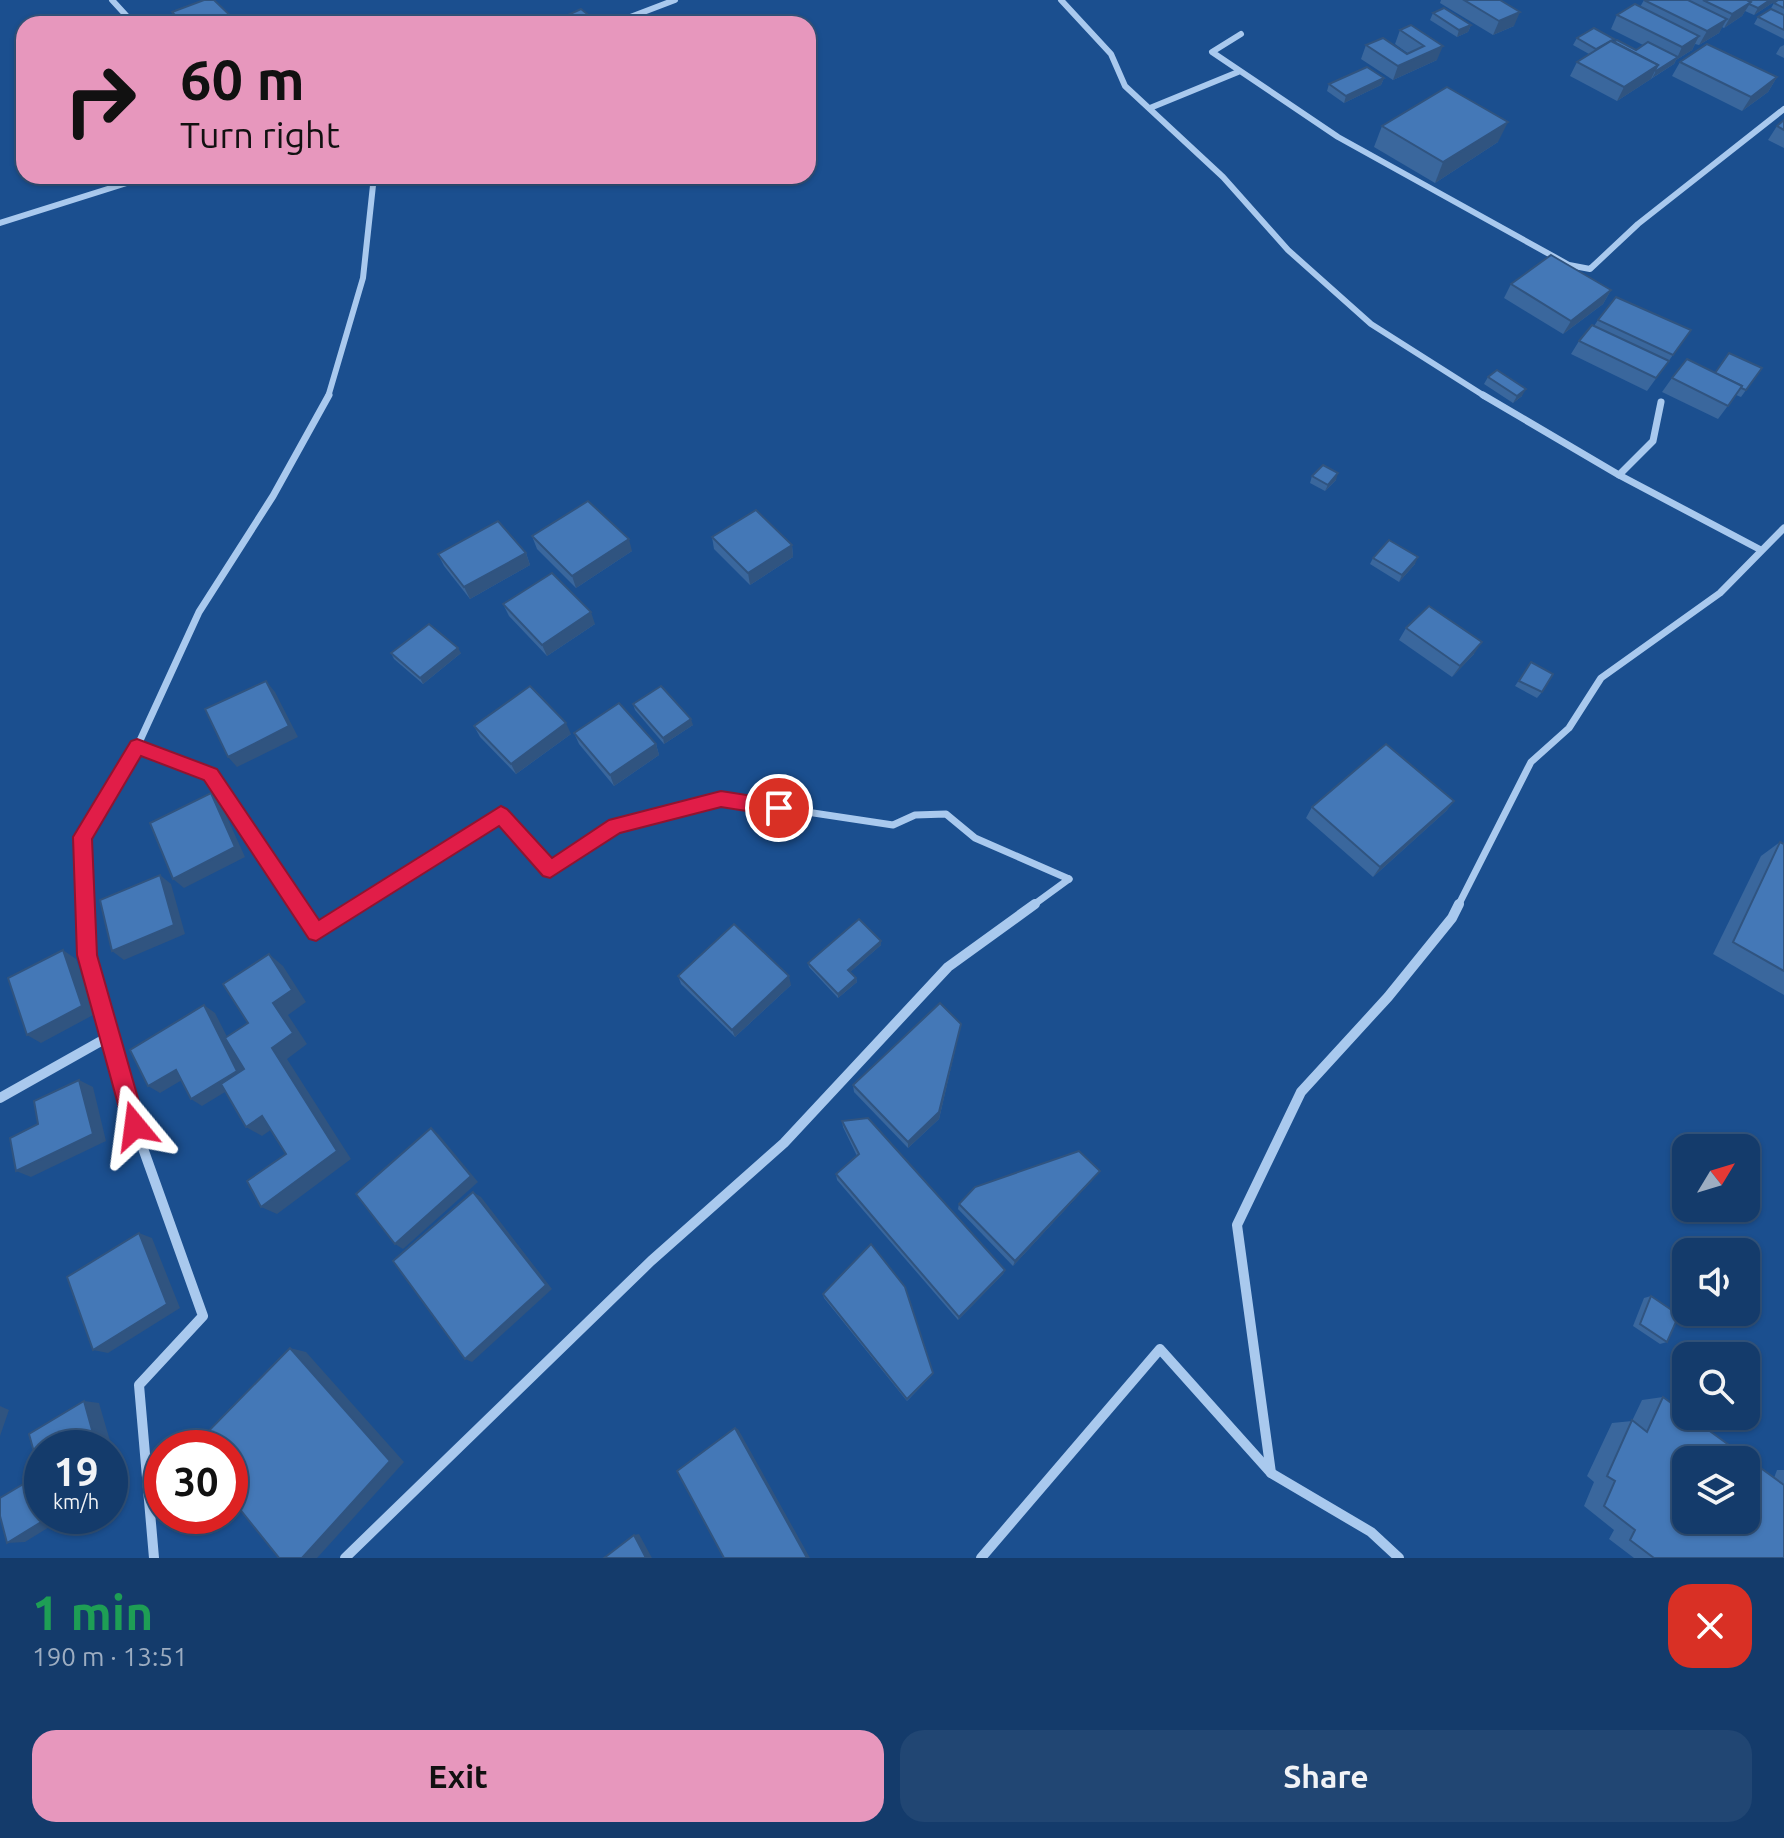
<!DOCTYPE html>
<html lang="en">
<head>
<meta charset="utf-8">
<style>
	body { margin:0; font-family:Ubuntu,sans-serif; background:#214673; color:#f1f3f6; height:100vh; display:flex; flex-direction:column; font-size:30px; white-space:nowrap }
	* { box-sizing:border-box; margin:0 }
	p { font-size:26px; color:#9dadc1 }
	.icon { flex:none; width:44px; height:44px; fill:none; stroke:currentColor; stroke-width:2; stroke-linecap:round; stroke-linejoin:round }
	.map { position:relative; height:1558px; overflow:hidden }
	.details { display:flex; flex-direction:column; background:#143b6b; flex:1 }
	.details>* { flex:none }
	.hud { position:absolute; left:16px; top:16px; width:800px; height:168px; border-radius:24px; box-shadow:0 2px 6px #0004,0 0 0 2px #33557e; background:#e797bd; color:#111; overflow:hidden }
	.needle { width:52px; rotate:52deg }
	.tools { position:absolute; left:1672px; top:1134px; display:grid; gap:16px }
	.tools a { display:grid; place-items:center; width:88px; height:88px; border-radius:16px; background:#143b6b; box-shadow:0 2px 6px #0004,0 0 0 2px #33557e; font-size:40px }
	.speed { position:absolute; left:24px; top:1430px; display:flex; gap:16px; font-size:40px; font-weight:700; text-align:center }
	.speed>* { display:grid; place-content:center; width:104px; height:104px; border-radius:50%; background:#143b6b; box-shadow:0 2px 6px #0004,0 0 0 2px #33557e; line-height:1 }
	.speed small { font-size:20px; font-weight:400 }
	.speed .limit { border:12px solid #d22; background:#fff; color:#111 }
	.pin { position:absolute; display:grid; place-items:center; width:68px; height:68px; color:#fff; margin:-34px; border:4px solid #fff; border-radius:50%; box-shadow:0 2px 8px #0007 }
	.me { position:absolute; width:88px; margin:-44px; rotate:344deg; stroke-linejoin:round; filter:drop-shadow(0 0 6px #0008) }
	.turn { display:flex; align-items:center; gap:28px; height:168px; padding:0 32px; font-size:36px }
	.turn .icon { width:104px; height:104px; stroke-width:2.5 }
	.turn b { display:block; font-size:56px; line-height:68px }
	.round { display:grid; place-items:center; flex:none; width:84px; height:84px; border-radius:24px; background:#214673 }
	.summary { display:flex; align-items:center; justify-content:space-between; height:136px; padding:0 32px }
	h1 { font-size:48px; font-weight:700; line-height:60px; color:#1e9e55 }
	.button { display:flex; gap:16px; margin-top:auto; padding:16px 32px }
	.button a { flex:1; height:92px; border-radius:24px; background:#e797bd; color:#111; font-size:32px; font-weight:700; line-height:92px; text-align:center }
	.button a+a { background:#214673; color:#f1f3f6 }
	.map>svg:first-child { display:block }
</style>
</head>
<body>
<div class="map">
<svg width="1784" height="1558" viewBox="0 0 1784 1558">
	<rect width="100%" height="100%" fill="#1b4f8f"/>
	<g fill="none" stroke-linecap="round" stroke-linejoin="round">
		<g stroke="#a9c9ee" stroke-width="6">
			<polyline points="112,0 134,24"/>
			<polyline points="1061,0 1111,54 1125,86 1223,177 1288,250 1371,324 1486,397"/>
			<polyline points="612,24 675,0"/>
			<polyline points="1241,34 1212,52 1338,137 1569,265 1590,269 1638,224 1784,109"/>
			<polyline points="1150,108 1238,72"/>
			<polyline points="0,223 149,176"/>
			<polyline points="328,397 363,278 374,176"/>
		</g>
		<g stroke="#a9c9ee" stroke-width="7">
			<polyline points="1483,395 1619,475 1653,441 1661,402"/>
			<polyline points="1619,475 1759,549"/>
			<polyline points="137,747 210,774 298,906"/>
			<polyline points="85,906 83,837 137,747 199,612 273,496 329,395"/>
			<polyline points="357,906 501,814 550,870 615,826 721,799 893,825 915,815 946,814 975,838 1069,879"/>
			<polyline points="1032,906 1069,879"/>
			<polyline points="1458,906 1531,762 1569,728 1601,678 1720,593 1784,528"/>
		</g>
		<g stroke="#a9c9ee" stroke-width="10">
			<polyline points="85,904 87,955 135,1126 203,1316 139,1385 154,1558"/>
			<polyline points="297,904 316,932 360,904"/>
			<polyline points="0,1098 110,1036"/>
			<polyline points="1271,1473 1237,1225 1301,1092 1388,997 1452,918 1459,904"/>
			<polyline points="345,1558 651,1261 784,1143 948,967 1035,904"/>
			<polyline points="981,1558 1160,1349 1271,1473 1371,1532 1399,1558"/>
		</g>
	</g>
	<g fill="#3a679d">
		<polygon points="1441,0 1500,0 1514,26 1493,35 1440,3"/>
		<polygon points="1644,0 1777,0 1754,15 1745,11 1742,16 1724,28 1722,27 1719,33 1699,45 1695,44 1692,50 1676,60 1674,64 1617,101 1570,76 1577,62 1589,54 1573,45 1577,38 1612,41 1636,50 1643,45 1611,29 1617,15 1640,7"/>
		<polygon points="1784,0 1784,39 1754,24 1758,17 1770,10 1774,3"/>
		<polygon points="172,12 238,24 177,24"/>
		<polygon points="1433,13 1471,25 1468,32 1457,37 1430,20"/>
		<polygon points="568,15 593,24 572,24 570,22"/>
		<polygon points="1411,25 1437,60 1393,80 1361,59 1366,45 1409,54 1395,44 1400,30"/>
		<polygon points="1784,45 1784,58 1776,54 1780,47"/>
		<polygon points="1680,62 1777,77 1768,92 1742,111 1672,76"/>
		<polygon points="1384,78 1381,85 1344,103 1327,91 1329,84"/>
		<polygon points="1784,120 1784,148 1768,140 1777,126"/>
		<polygon points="1382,126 1498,142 1435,183 1374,147"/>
		<polygon points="1511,284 1611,290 1603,304 1563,334 1504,298"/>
		<polygon points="1598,320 1691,330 1647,391 1571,354 1579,341 1594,326"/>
		<polygon points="1762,368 1741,397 1736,395 1718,419 1662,392 1672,378"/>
		<polygon points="1488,377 1522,396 1513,403 1484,384"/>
		<polygon points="1312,476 1336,480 1325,491 1310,483"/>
		<polygon points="532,536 632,551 576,588 537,549"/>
		<polygon points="712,537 792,545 793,557 750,585 714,549"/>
		<polygon points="526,553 530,565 470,599 444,566 438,554"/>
		<polygon points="1373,558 1415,564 1399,582 1370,564"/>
		<polygon points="503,604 595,624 547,656 509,616"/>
		<polygon points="1406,628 1474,654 1452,677 1399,640"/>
		<polygon points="391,653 461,653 423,684 394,659"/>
		<polygon points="1531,662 1542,692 1537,698 1515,686"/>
		<polygon points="633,704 693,725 664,744 635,710"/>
		<polygon points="474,726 571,734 516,774 480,737"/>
		<polygon points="574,733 656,744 659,755 614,786 579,744"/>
		<polygon points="1454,801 1446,811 1373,877 1306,818 1312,807"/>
		<polygon points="1780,842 1784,844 1784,995 1713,954 1761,856"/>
		<polygon points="881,941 881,945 850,972 856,978 857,982 838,998 809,967 808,963"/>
		<polygon points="678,976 791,985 735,1037 681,984"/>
		<polygon points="961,1024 939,1119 908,1148 854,1092 853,1085"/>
		<polygon points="842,1121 1005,1270 1003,1274 958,1320 837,1180 836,1174 857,1156 843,1127"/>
		<polygon points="1100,1171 1096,1176 1013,1266 958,1209 959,1204"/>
		<polygon points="823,1294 933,1373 932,1375 907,1401 824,1298"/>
		<polygon points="1651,1296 1667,1342 1660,1344 1633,1326 1644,1298"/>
		<polygon points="1663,1397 1774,1478 1777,1470 1784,1470 1784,1558 1634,1558 1609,1539 1614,1530 1584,1506 1594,1482 1587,1476 1612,1423 1632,1421 1642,1400"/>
	</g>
	<g fill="#305480">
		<polygon points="1770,0 1777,0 1754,15 1758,8"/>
		<polygon points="1751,2 1742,16 1724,28 1732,14"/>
		<polygon points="1520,12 1514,26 1493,35 1499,21"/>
		<polygon points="591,17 593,24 578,24 578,23"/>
		<polygon points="1727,19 1719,33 1699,45 1707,31"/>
		<polygon points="1471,25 1468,32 1457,37 1459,30"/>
		<polygon points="1699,36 1692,50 1676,60 1674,64 1652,78 1656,71 1677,58 1682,47"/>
		<polygon points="1443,46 1437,60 1393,80 1398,66"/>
		<polygon points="1658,65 1651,79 1617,101 1624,87"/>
		<polygon points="1777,77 1768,92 1742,111 1751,97"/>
		<polygon points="1384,78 1381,85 1344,103 1346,96"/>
		<polygon points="1508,122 1498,142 1435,183 1443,162"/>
		<polygon points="1611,290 1603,304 1563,334 1571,321"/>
		<polygon points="1526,389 1522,396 1513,403 1517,396"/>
		<polygon points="1338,473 1336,480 1325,491 1328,485"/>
		<polygon points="629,539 632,551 576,588 572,576"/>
		<polygon points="792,545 793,557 750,585 748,573"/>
		<polygon points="526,553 530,565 470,599 464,587"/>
		<polygon points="1418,557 1415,564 1399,582 1402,575"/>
		<polygon points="591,612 595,624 547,656 542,645"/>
		<polygon points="1482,642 1474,654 1452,677 1460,666"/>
		<polygon points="458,648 461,653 423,684 420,678"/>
		<polygon points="266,681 275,692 298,737 237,767 228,757"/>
		<polygon points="691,719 693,725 664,744 663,738"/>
		<polygon points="566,723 571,734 516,774 511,764"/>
		<polygon points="656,744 659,755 614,786 610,775"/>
		<polygon points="211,793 221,804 245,857 184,888 173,879"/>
		<polygon points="1454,801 1446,811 1373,877 1380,867"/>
		<polygon points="160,875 171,884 185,934 124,960 112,951"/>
		<polygon points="881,941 881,945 848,974 848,970"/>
		<polygon points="63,950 76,959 95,1014 41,1043 27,1035"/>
		<polygon points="269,954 283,966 306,1002 288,1015 307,1044 287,1059 351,1159 277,1214 261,1207 337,1151 272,1048 273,1003"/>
		<polygon points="789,976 791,985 735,1037 732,1030"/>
		<polygon points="856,978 857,982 838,998 838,994"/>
		<polygon points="204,1005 215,1013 248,1078 202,1106 191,1099"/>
		<polygon points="961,1024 939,1119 908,1148 908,1142"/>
		<polygon points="176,1070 187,1077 160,1093 148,1086"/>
		<polygon points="79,1080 93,1087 106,1141 31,1177 16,1171"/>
		<polygon points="262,1116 278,1125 262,1136 246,1127"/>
		<polygon points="431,1128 439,1135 478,1182 403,1249 395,1244"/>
		<polygon points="1100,1171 1096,1176 1013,1266 1015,1261"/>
		<polygon points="473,1192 481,1197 552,1289 472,1362 465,1359"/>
		<polygon points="139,1233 152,1238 180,1308 108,1353 93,1350"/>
		<polygon points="1005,1270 1003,1274 958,1320 959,1317"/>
		<polygon points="290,1348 306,1352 404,1462 317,1558 302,1558"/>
		<polygon points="84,1401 99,1403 122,1482 110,1489 110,1448 97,1448"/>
		<polygon points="0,1406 9,1410 0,1436"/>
		<polygon points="735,1428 738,1429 810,1558 807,1558"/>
		<polygon points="51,1516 67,1516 25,1542 7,1543"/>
		<polygon points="639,1534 652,1558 646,1558 634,1535"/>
	</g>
	<g fill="#4478b7" stroke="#305480" stroke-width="2" fill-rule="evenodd">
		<polygon points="204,0 214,0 237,22 231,24 183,24 172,12"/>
		<polygon points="1464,0 1500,0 1520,12 1499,21"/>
		<polygon points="1644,0 1688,0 1727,19 1707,31"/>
		<polygon points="1703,0 1747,0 1751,2 1732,14"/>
		<polygon points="1747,0 1770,0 1758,8 1749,4 1751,2"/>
		<polygon points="1778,0 1784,0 1784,8 1774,3"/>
		<polygon points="1635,4 1699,36 1682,47 1617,15"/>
		<polygon points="1444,8 1471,25 1459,30 1433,13"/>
		<polygon points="581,9 591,17 578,23 568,15"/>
		<polygon points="1771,9 1784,15 1784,30 1758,17"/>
		<polygon points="1411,25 1443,46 1398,66 1366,45 1383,38 1407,54 1424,46 1400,30"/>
		<polygon points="1594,28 1614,39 1596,49 1577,38"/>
		<polygon points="1617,40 1636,50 1648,42 1678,57 1656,71 1655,70 1658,65 1614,42"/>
		<polygon points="1611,41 1658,65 1624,87 1577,62"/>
		<polygon points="1707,44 1777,77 1751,97 1680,62"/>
		<polygon points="1367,67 1384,78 1346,96 1329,84"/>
		<polygon points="1447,87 1508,122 1443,162 1382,126"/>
		<polygon points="1784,120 1784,130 1777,126"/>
		<polygon points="1551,255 1611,290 1571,321 1511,284"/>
		<polygon points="1616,297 1691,330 1673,355 1598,320"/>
		<polygon points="1592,325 1669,361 1656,378 1579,341"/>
		<polygon points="1729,353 1762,368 1746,390 1741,388 1742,386 1715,373"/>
		<polygon points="1687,359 1742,386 1728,406 1672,378"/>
		<polygon points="1497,370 1526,389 1517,396 1488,377"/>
		<polygon points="1323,465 1338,473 1328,485 1312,476"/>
		<polygon points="588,501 629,539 572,576 532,536"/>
		<polygon points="756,510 792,545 748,573 712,537"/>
		<polygon points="498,521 526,553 464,587 438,554"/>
		<polygon points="1389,540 1418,557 1402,575 1373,558"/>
		<polygon points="552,573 591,612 542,645 503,604"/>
		<polygon points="1429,606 1482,642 1460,666 1406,628"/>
		<polygon points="429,624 458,648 420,678 391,653"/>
		<polygon points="1531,662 1553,674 1542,692 1519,681"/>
		<polygon points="266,681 289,726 228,757 205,709"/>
		<polygon points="530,686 566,723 511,764 474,726"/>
		<polygon points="661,686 691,719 663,738 633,704"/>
		<polygon points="619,703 656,744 610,775 574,733"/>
		<polygon points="1386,744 1454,801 1380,867 1312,807"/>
		<polygon points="211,793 235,847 173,879 150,823"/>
		<polygon points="1780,842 1784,844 1784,971 1733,942"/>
		<polygon points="160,875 174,925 112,951 100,900"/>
		<polygon points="859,919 881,941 848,970 856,978 838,994 808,963"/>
		<polygon points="734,924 789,976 732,1030 678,976"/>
		<polygon points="63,950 82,1006 27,1035 8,978"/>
		<polygon points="269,954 292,990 273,1003 293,1033 272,1048 337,1151 261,1207 247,1181 286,1154 262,1116 246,1127 221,1084 244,1069 225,1038 248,1023 223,984"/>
		<polygon points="940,1003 961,1024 939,1112 908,1142 853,1085"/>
		<polygon points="204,1005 237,1071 191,1099 176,1070 148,1086 130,1050"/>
		<polygon points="79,1080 93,1134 16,1171 10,1138 38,1124 34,1101"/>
		<polygon points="868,1118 1005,1270 959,1317 836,1174 859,1154 842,1121"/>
		<polygon points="431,1128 471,1176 395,1244 356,1194"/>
		<polygon points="1079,1151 1100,1171 1015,1261 959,1204 975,1187"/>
		<polygon points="473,1192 546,1285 465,1359 393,1261"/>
		<polygon points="139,1233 167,1304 93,1350 67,1277"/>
		<polygon points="871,1244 905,1287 933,1373 907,1399 823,1294"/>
		<polygon points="1651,1296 1679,1315 1667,1342 1640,1324"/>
		<polygon points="290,1348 390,1461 302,1558 279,1558 230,1497 230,1448 192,1448"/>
		<path d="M1663 1397 1686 1414V1416H1689L1784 1485V1558H1654L1630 1540 1635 1530 1604 1506 1615 1481 1607 1476 1632 1420 1647 1432ZM1686 1460H1746V1520H1686Z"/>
		<polygon points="84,1401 97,1448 42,1448 42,1516 51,1516 7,1543 0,1516 0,1498 40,1474 29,1434"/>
		<polygon points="735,1428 807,1558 724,1558 677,1471"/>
		<polygon points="634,1535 646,1558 604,1558"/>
	</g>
	<polygon fill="#e11d48" stroke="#92132f" stroke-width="2" points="137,739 217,769 319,920 501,806 507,809 552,858 609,820 721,791 779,800 788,808 779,816 721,807 620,833 550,878 543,876 499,826 316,941 309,939 204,780 141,756 92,839 97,955 146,1126 142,1133 135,1136 128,1133 124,1126 77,955 73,837 131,741"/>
</svg>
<div class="tools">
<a><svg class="needle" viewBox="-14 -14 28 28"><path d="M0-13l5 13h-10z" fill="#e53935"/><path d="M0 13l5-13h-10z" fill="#9dadc1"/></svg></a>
<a><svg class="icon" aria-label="sound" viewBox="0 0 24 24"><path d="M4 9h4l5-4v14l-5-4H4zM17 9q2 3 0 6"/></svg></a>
<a><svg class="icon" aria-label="search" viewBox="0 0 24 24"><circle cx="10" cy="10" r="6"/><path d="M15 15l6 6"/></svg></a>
<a><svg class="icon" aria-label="layers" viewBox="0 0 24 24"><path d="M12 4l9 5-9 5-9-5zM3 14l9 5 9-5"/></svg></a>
</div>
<div class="speed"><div>19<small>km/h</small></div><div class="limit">30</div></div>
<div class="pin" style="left:779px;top:808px;background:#d93025"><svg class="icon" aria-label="arrive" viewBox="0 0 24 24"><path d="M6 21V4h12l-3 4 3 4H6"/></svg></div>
<svg class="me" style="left:135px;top:1126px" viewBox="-20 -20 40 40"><path d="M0-17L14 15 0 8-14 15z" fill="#e11d48" stroke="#fff" stroke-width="4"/></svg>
<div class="hud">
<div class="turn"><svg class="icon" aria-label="right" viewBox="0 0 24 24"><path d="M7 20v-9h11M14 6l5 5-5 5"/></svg><div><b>60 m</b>Turn right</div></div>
</div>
</div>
<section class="details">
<div class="summary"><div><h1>1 min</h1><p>190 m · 13:51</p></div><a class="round" style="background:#d93025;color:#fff"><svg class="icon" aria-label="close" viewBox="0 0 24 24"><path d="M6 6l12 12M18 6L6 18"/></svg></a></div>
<div class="button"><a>Exit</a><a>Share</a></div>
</section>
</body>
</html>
